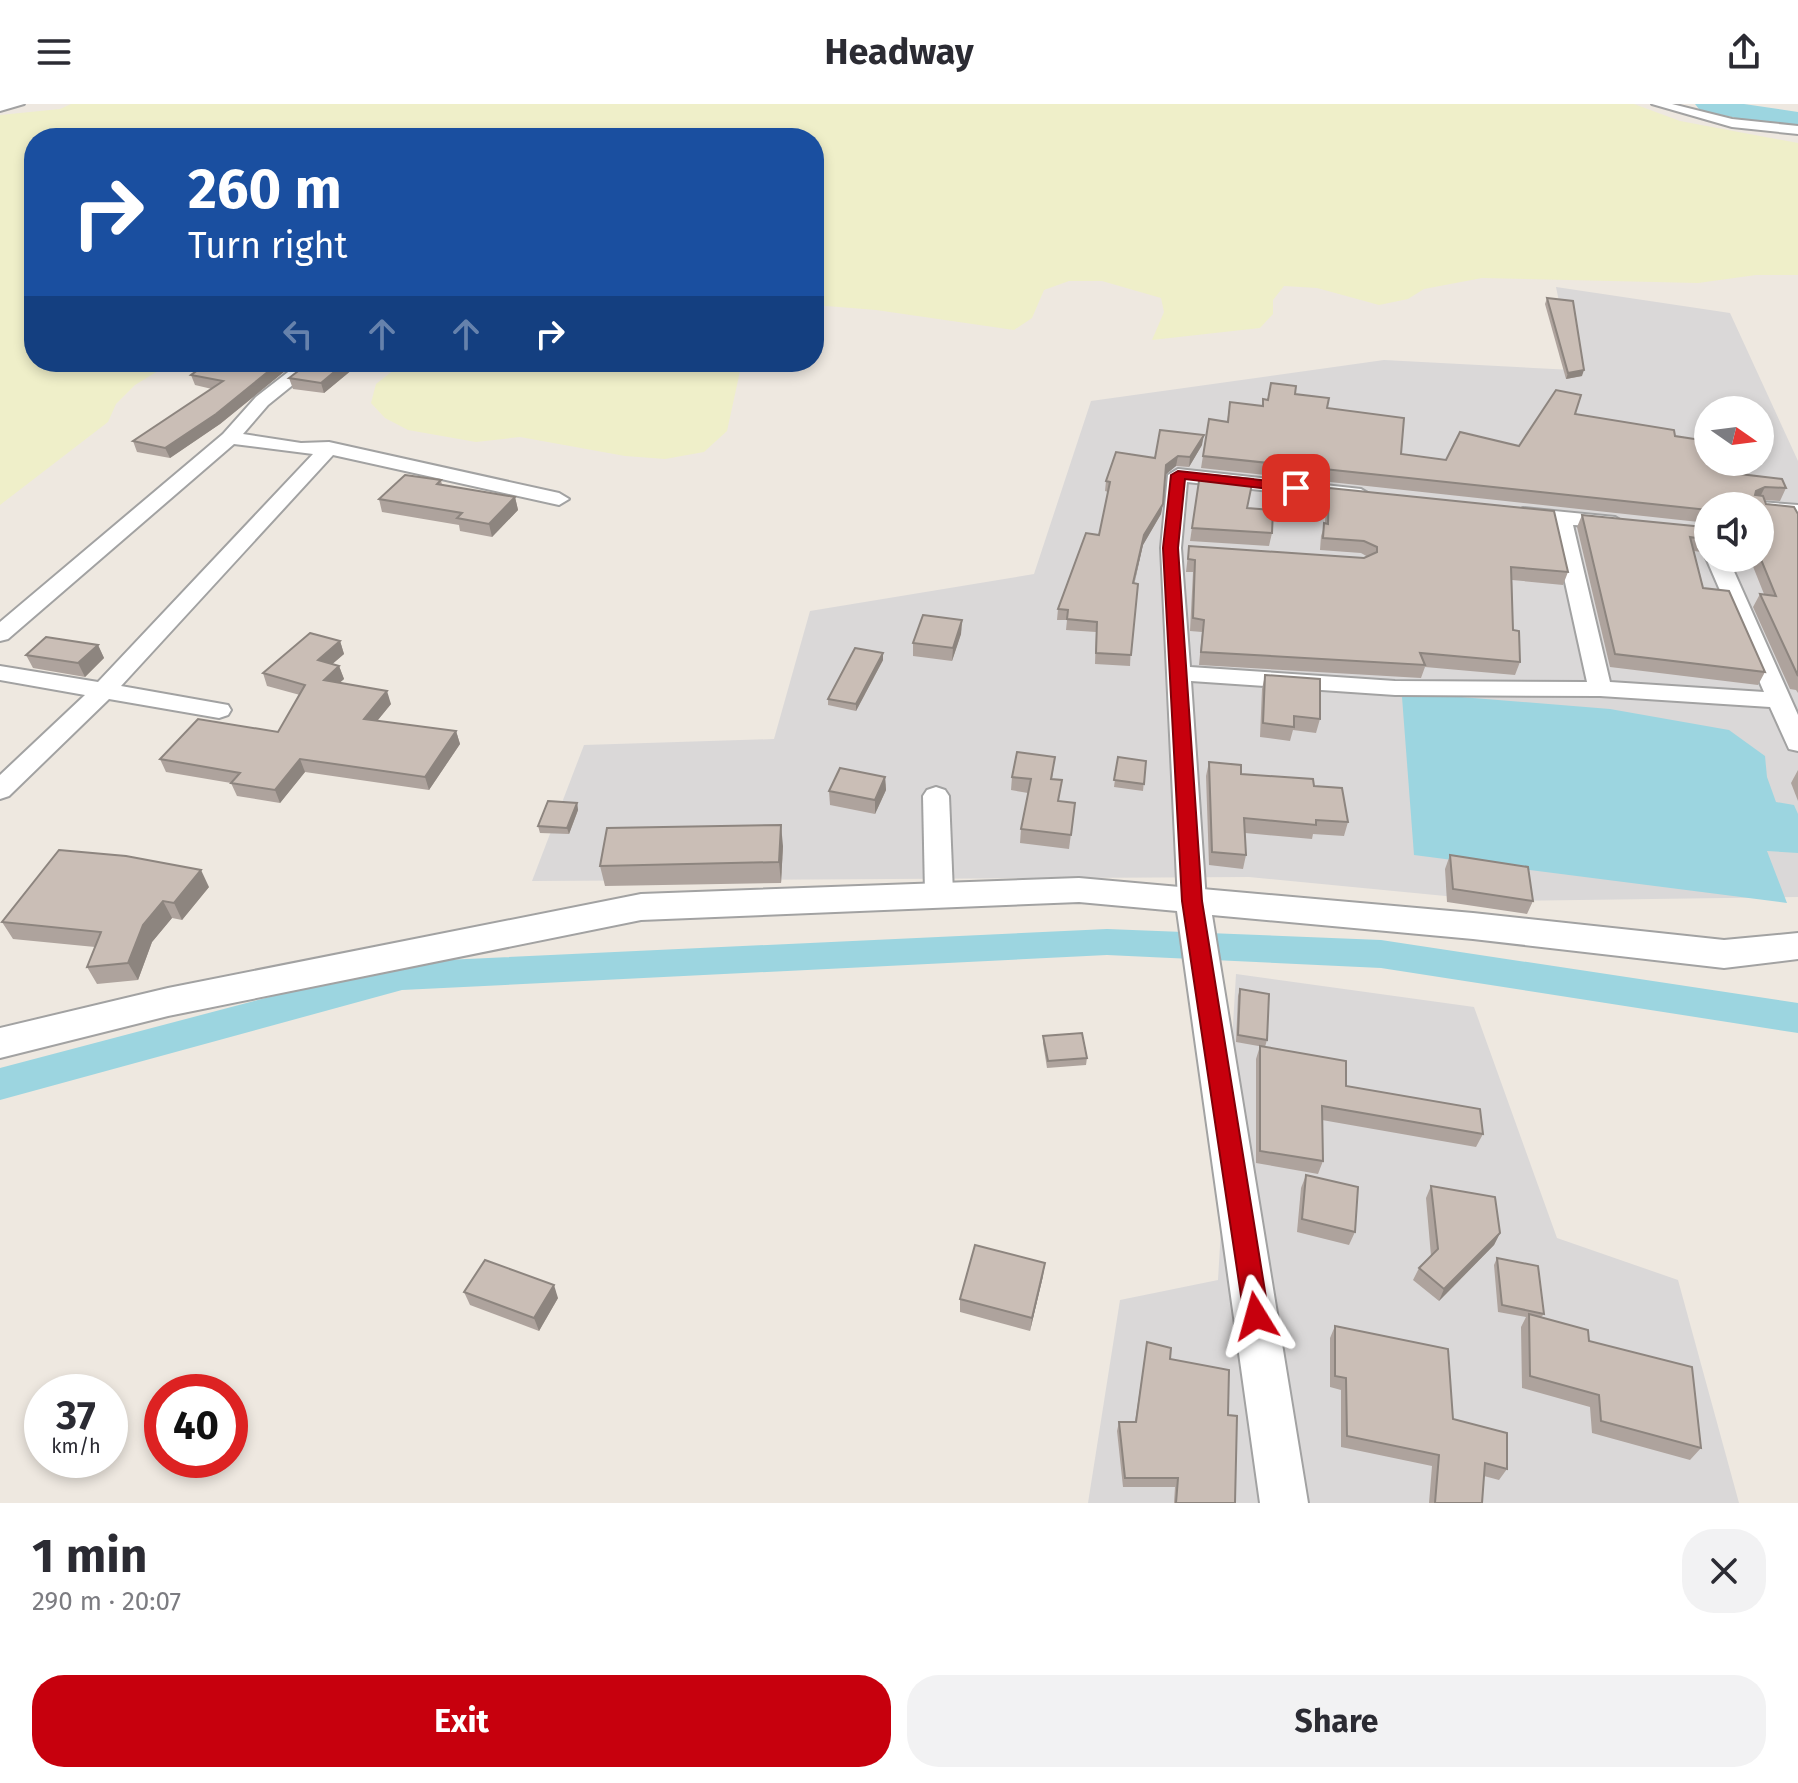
<!DOCTYPE html>
<html lang="en">
<head>
<meta charset="utf-8">
<style>
	body { margin:0; font-family:"Fira Sans",sans-serif; background:#f2f2f3; color:#2b2b33; height:100vh; display:flex; flex-direction:column; font-size:30px; white-space:nowrap }
	* { box-sizing:border-box; margin:0 }
	p { font-size:26px; color:#7c7c81 }
	.icon { flex:none; width:44px; height:44px; fill:none; stroke:currentColor; stroke-width:2; stroke-linecap:round; stroke-linejoin:round }
	.map { position:relative; height:1399px; overflow:hidden }
	.details { display:flex; flex-direction:column; background:#fff; flex:1 }
	.details>* { flex:none }
	.top-card { position:absolute; left:24px; top:24px; width:800px; height:244px; border-radius:32px; box-shadow:0 4px 12px #0003; background:#1a4fa0; color:#fff; overflow:hidden }
	.needle { width:52px; rotate:104deg }
	.tools { position:absolute; left:1694px; top:292px; display:grid; gap:16px }
	.tools a { display:grid; place-items:center; width:80px; height:80px; border-radius:50%; background:#fff; box-shadow:0 4px 12px #0003; font-size:40px }
	.speed { position:absolute; left:24px; top:1270px; display:flex; gap:16px; font-size:40px; font-weight:700; text-align:center }
	.speed>* { display:grid; place-content:center; width:104px; height:104px; border-radius:50%; background:#fff; box-shadow:0 4px 12px #0003; line-height:1 }
	.speed small { font-size:20px; font-weight:400 }
	.speed .limit { border:12px solid #d22; background:#fff; color:#111 }
	.pin { position:absolute; display:grid; place-items:center; width:68px; height:68px; color:#fff; margin:-34px; border-radius:16px; box-shadow:0 4px 12px #0006 }
	.me { position:absolute; width:88px; margin:-44px; rotate:352deg; stroke-linejoin:round; filter:drop-shadow(0 0 6px #0008) }
	.turn { display:flex; align-items:center; gap:28px; height:168px; padding:0 32px; font-size:36px }
	.turn .icon { width:104px; height:104px; stroke-width:2.5 }
	.turn b { display:block; font-size:56px; line-height:68px }
	.lanes { display:flex; align-items:center; height:76px; padding:0 32px; background:#0003; justify-content:center; gap:40px; direction:ltr }
	.lanes .off { opacity:.35 }
	.round { display:grid; place-items:center; flex:none; width:84px; height:84px; border-radius:32px; background:#f2f2f3 }
	.overview { display:flex; align-items:center; justify-content:space-between; height:136px; padding:0 32px }
	h1 { font-size:48px; font-weight:700; line-height:60px }
	.cta { display:flex; gap:16px; margin-top:auto; padding:16px 32px }
	.cta a { flex:1; height:92px; border-radius:32px; background:#c7000d; color:#fff; font-size:32px; font-weight:700; line-height:92px; text-align:center }
	.cta a+a { background:#f2f2f3; color:#2b2b33 }
	header { display:flex; justify-content:space-between; align-items:center; height:104px; padding:0 32px; background:#fff; font-size:36px; font-weight:700 }
	.map>svg:first-child { display:block }
</style>
</head>
<body>
<header><svg class="icon" aria-label="menu" viewBox="0 0 24 24"><path d="M4 6h16M4 12h16M4 18h16"/></svg>Headway<svg class="icon" aria-label="share" viewBox="0 0 24 24"><path d="M12 15V3M7 8l5-5 5 5M5 13v7h14v-7"/></svg></header>
<div class="map">
<svg width="1798" height="1399" viewBox="0 0 1798 1399">
	<rect width="100%" height="100%" fill="#eee8e0"/>
	<g fill="#dad8d8" fill-rule="evenodd">
		<path d="M1556 183 1730 209 1798 357V793L1497 797 1249 773 532 777 584 641 774 635 810 507 1034 470 1091 297 1384 256 1573 266ZM1708 306H1760V358H1708ZM1708 402H1760V454H1708Z"/>
		<polygon points="1236,870 1474,903 1557,1134 1678,1176 1739,1399 1088,1399 1120,1196 1218,1176"/>
	</g>
	<g fill="#efefc9">
		<polygon points="71,0 1634,0 1680,17 1798,39 1798,171 1756,171 1698,179 1482,174 1424,185 1408,195 1379,201 1317,184 1284,182 1273,196 1273,210 1260,224 1152,236 1164,208 1161,194 1102,177 1069,177 1044,186 1032,214 1014,226 876,206 814,201 814,34 34,34 34,258 173,258 135,281 116,300 108,318 0,401 0,11 60,5"/>
		<polygon points="404,258 742,258 727,327 704,348 665,355 625,352 520,333 476,338 408,326 385,314 371,299 376,280"/>
	</g>
	<polygon fill="#9cd5e0" points="1423,590 1610,605 1729,626 1765,652 1767,673 1776,698 1794,701 1798,710 1798,749 1767,747 1787,799 1414,751 1402,593"/>
	<g fill="none" stroke-linecap="round" stroke-linejoin="round">
		<polygon fill="#9cd5e0" fill-rule="evenodd" points="1107,825 1381,836 1798,899 1798,929 1381,864 1107,851 402,886 0,996 0,964 402,858"/>
		<polygon fill="#9cd5e0" fill-rule="evenodd" points="1695,0 1744,0 1798,8 1798,24 1783,24 1708,8 1699,5"/>
		<g stroke="#a2a2a2" stroke-width="4">
			<g id="minor">
				<polygon points="0,0 24,0 0,7"/>
				<polygon points="1652,0 1672,0 1732,15 1798,22 1798,30 1732,23"/>
				<polygon points="301,258 320,259 268,301 243,330 301,339 329,338 559,389 569,395 559,401 333,351 121,582 228,601 231,606 228,611 219,614 109,595 9,692 0,695 0,671 85,591 0,576 0,562 98,578 313,350 234,340 8,535 0,537 0,518 223,330 256,293"/>
				<polygon points="1178,365 1361,385 1371,391 1361,397 1187,378 1181,444 1190,563 1395,577 1587,578 1552,419 1523,416 1513,410 1523,404 1615,413 1625,419 1622,423 1573,421 1610,578 1764,588 1706,454 1728,454 1798,611 1798,647 1789,645 1770,603 1600,592 1395,591 1191,577 1206,797 1202,804 1192,807 1182,804 1178,797 1161,444 1168,371"/>
				<polygon points="1760,398 1798,401 1798,413 1760,410 1760,402 1751,402"/>
				<polygon points="936,683 945,686 949,692 953,789 949,796 939,799 929,796 925,789 923,692 927,686"/>
			</g>
		</g>
		<g stroke="#a2a2a2" stroke-width="4">
			<polygon id="tertiary" points="1079,774 1473,809 1724,836 1798,829 1798,855 1724,864 1473,835 1212,811 1308,1399 1260,1399 1177,807 1079,798 641,816 168,912 0,954 0,924 168,884 641,790"/>
		</g>
		<use href="#minor" fill="#fff" fill-rule="evenodd"/>
		<use href="#tertiary" fill="#fff" fill-rule="evenodd"/>
	</g>
	<g fill="#aea39d">
		<polygon points="1547,194 1582,272 1566,275 1545,200"/>
		<polygon points="296,258 220,320 170,354 137,348 133,337 212,285 195,281 191,271"/>
		<polygon points="359,260 324,289 293,285 289,274"/>
		<polygon points="1295,290 1327,304 1401,350 1446,356 1519,342 1575,310 1675,332 1740,370 1786,384 1780,397 1764,396 1766,400 1798,410 1798,589 1796,586 1790,585 1753,503 1760,490 1764,490 1750,455 1741,454 1760,454 1760,402 1708,402 1708,419 1201,364 1209,315 1227,318 1230,298 1262,302 1263,295 1268,296"/>
		<polygon points="1202,341 1189,363 1176,362 1166,370 1161,410 1143,441 1134,479 1130,562 1095,560 1096,528 1066,526 1067,516 1057,516 1058,505 1099,431 1108,388 1105,387 1106,377 1155,354"/>
		<polygon points="1200,370 1247,404 1272,429 1269,442 1190,437"/>
		<polygon points="441,376 442,381 515,393 518,406 492,433 460,427 459,421 382,408 379,395"/>
		<polygon points="1329,384 1568,468 1563,481 1512,476 1513,526 1520,558 1515,571 1425,563 1421,574 1199,561 1202,528 1190,527 1193,468 1186,468 1189,442 1364,454 1368,453 1361,449 1320,446 1321,432 1325,420 1326,396"/>
		<polygon points="1582,411 1708,425 1708,449 1694,447 1703,484 1765,568 1758,581 1610,563 1577,423"/>
		<polygon points="962,516 961,530 952,557 913,552 913,539"/>
		<polygon points="340,537 344,550 332,560 339,562 344,575 339,579 391,600 377,617 456,627 460,640 429,686 305,668 280,699 237,692 231,679 166,668 160,655 278,628 300,591 267,582 263,569"/>
		<polygon points="98,541 104,554 85,573 33,564 26,551"/>
		<polygon points="883,549 883,556 856,607 828,601 828,595"/>
		<polygon points="1265,571 1320,615 1316,629 1293,626 1290,637 1260,633 1262,585"/>
		<polygon points="1055,653 1052,675 1059,697 1075,699 1069,745 1020,739 1021,725 1028,689 1011,686 1012,673"/>
		<polygon points="1118,653 1146,657 1143,687 1114,683"/>
		<polygon points="1209,658 1241,670 1314,682 1348,718 1344,732 1313,730 1312,735 1245,729 1246,751 1243,765 1209,761 1206,672"/>
		<polygon points="1798,666 1798,697 1791,679"/>
		<polygon points="885,673 886,686 875,710 830,701 829,687"/>
		<polygon points="577,699 578,706 569,730 540,729 538,722"/>
		<polygon points="783,742 781,779 605,782 600,762"/>
		<polygon points="1450,751 1533,797 1527,810 1447,798 1445,765"/>
		<polygon points="209,783 182,816 172,814 152,838 138,876 97,880 87,863 95,843 13,835 2,818"/>
		<polygon points="1240,885 1267,936 1265,943 1346,982 1483,1030 1476,1043 1322,1016 1323,1057 1318,1070 1256,1059 1256,955 1260,942 1264,943 1236,938 1238,892"/>
		<polygon points="1043,932 1087,954 1086,961 1047,964 1043,939"/>
		<polygon points="1306,1071 1355,1128 1349,1141 1297,1128 1301,1084"/>
		<polygon points="1431,1082 1500,1129 1494,1141 1439,1197 1413,1176 1419,1164 1431,1152 1426,1094"/>
		<polygon points="1497,1154 1544,1210 1541,1213 1589,1237 1701,1344 1690,1356 1592,1329 1590,1303 1522,1284 1521,1223 1526,1213 1498,1208 1494,1161"/>
		<polygon points="1043,1172 1030,1227 960,1208 960,1195"/>
		<polygon points="464,1188 558,1194 539,1227 470,1201"/>
		<polygon points="1335,1222 1453,1315 1507,1365 1499,1376 1484,1372 1482,1399 1429,1399 1432,1362 1341,1343 1341,1286 1330,1283 1330,1234"/>
		<polygon points="1147,1238 1170,1255 1228,1311 1235,1399 1174,1399 1175,1383 1123,1383 1117,1327 1119,1318 1135,1318"/>
	</g>
	<g fill="#8d857f">
		<polygon points="280,258 296,258 220,320 170,354 165,344"/>
		<polygon points="346,258 359,258 359,260 324,289 321,279"/>
		<polygon points="1584,266 1582,272 1566,275 1568,269"/>
		<polygon points="1204,331 1202,341 1189,363 1190,353"/>
		<polygon points="1178,352 1176,362 1165,371 1166,361"/>
		<polygon points="1765,383 1759,395 1750,399 1756,387"/>
		<polygon points="515,393 518,406 492,433 489,420"/>
		<polygon points="1163,400 1161,410 1143,441 1132,490 1144,431"/>
		<polygon points="962,516 961,530 952,557 953,544"/>
		<polygon points="340,537 344,550 322,569 318,556"/>
		<polygon points="98,541 104,554 85,573 78,559"/>
		<polygon points="883,549 883,556 856,607 856,600"/>
		<polygon points="339,562 344,575 328,589 324,576"/>
		<polygon points="387,587 391,600 368,628 364,615"/>
		<polygon points="456,627 460,640 429,686 425,673"/>
		<polygon points="300,655 305,668 280,699 275,686"/>
		<polygon points="885,673 886,686 875,710 875,696"/>
		<polygon points="577,699 578,706 569,730 567,724"/>
		<polygon points="781,721 783,742 781,779 779,758"/>
		<polygon points="201,766 209,783 182,816 174,799"/>
		<polygon points="163,797 172,814 152,838 138,876 128,859 143,821"/>
		<polygon points="1500,1129 1494,1141 1439,1197 1444,1185"/>
		<polygon points="1045,1159 1043,1172 1030,1227 1032,1214"/>
		<polygon points="554,1181 558,1194 539,1227 534,1214"/>
	</g>
	<g fill="#cabeb6" stroke="#8d857f" stroke-width="2">
		<polygon points="1547,194 1573,197 1584,266 1568,269"/>
		<polygon points="209,258 280,258 216,310 165,344 133,337 223,277 191,271"/>
		<polygon points="310,258 346,258 321,279 289,274"/>
		<polygon points="1271,279 1296,282 1295,290 1329,294 1327,304 1404,314 1401,350 1446,356 1460,328 1519,342 1556,286 1581,291 1575,310 1674,326 1675,332 1708,337 1708,358 1737,358 1740,370 1782,375 1786,384 1765,383 1756,387 1755,391 1763,392 1766,400 1794,403 1798,410 1798,572 1760,490 1776,492 1760,453 1760,402 1708,402 1708,406 1203,352 1209,315 1228,318 1230,298 1263,302 1263,295 1268,296"/>
		<polygon points="1160,326 1204,331 1190,353 1178,352 1166,361 1163,400 1144,431 1133,479 1138,480 1131,551 1096,549 1097,518 1067,515 1068,506 1058,505 1086,429 1099,431 1110,378 1106,377 1116,348 1155,354"/>
		<polygon points="1200,370 1253,375 1247,404 1273,406 1272,429 1192,424"/>
		<polygon points="405,371 441,376 437,380 515,393 489,420 457,414 462,409 379,395"/>
		<polygon points="1329,384 1554,407 1568,468 1511,463 1513,526 1519,527 1520,558 1420,549 1425,561 1201,548 1204,516 1193,514 1195,456 1188,455 1189,442 1364,454 1377,448 1377,443 1364,437 1323,434 1324,419 1328,420"/>
		<polygon points="1582,411 1704,423 1708,425 1708,436 1690,433 1703,484 1729,487 1765,568 1615,550"/>
		<polygon points="923,511 962,516 953,544 913,539"/>
		<polygon points="310,529 340,537 318,556 339,562 324,576 387,587 364,615 456,627 425,673 300,655 275,686 231,679 240,669 160,655 198,615 278,628 305,581 263,569"/>
		<polygon points="46,533 98,541 78,559 26,551"/>
		<polygon points="855,544 883,549 856,600 828,595"/>
		<polygon points="1265,571 1320,575 1320,615 1294,612 1294,623 1263,619"/>
		<polygon points="1017,648 1055,653 1051,675 1062,676 1058,697 1075,699 1071,731 1021,725 1031,675 1012,673"/>
		<polygon points="1118,653 1146,657 1144,680 1114,676"/>
		<polygon points="1209,658 1241,661 1241,670 1313,675 1314,682 1342,684 1348,718 1316,716 1316,721 1244,714 1246,751 1212,748"/>
		<polygon points="840,664 885,673 875,696 829,687"/>
		<polygon points="548,697 577,699 567,724 538,722"/>
		<polygon points="781,721 779,758 600,762 607,724"/>
		<polygon points="59,746 126,752 201,766 174,799 163,797 143,821 128,859 87,863 101,828 2,818"/>
		<polygon points="1450,751 1528,763 1533,797 1453,785"/>
		<polygon points="1240,885 1269,890 1267,936 1238,931"/>
		<polygon points="1082,929 1087,954 1048,957 1043,932"/>
		<polygon points="1260,942 1346,957 1346,982 1480,1005 1483,1030 1322,1002 1323,1057 1260,1047"/>
		<polygon points="1306,1071 1358,1083 1355,1128 1302,1115"/>
		<polygon points="1431,1082 1495,1093 1500,1129 1444,1185 1419,1164 1438,1145"/>
		<polygon points="975,1141 1045,1159 1032,1214 960,1195"/>
		<polygon points="1497,1154 1538,1162 1544,1210 1502,1201"/>
		<polygon points="485,1156 554,1181 534,1214 464,1188"/>
		<polygon points="1529,1210 1588,1226 1589,1237 1692,1263 1701,1344 1601,1317 1599,1291 1530,1272"/>
		<polygon points="1335,1222 1448,1245 1453,1315 1507,1329 1507,1365 1485,1359 1482,1399 1435,1399 1439,1351 1347,1332 1346,1274 1335,1272"/>
		<polygon points="1147,1238 1171,1244 1170,1255 1229,1266 1228,1311 1237,1312 1235,1399 1176,1399 1178,1374 1125,1374 1119,1318 1136,1318"/>
	</g>
	<polygon fill="#c7000d" stroke="#810008" stroke-width="2" points="1178,367 1296,380 1303,384 1296,388 1185,375 1178,444 1202,797 1269,1212 1265,1220 1256,1224 1247,1220 1244,1212 1182,797 1163,444 1171,371"/>
</svg>
<div class="tools">
<a><svg class="needle" viewBox="-14 -14 28 28"><path d="M0-13l5 13h-10z" fill="#e53935"/><path d="M0 13l5-13h-10z" fill="#7c7c81"/></svg></a>
<a><svg class="icon" aria-label="sound" viewBox="0 0 24 24"><path d="M4 9h4l5-4v14l-5-4H4zM17 9q2 3 0 6"/></svg></a>
</div>
<div class="speed"><div>37<small>km/h</small></div><div class="limit">40</div></div>
<div class="pin" style="left:1296px;top:384px;background:#d93025"><svg class="icon" aria-label="arrive" viewBox="0 0 24 24"><path d="M6 21V4h12l-3 4 3 4H6"/></svg></div>
<svg class="me" style="left:1256px;top:1212px" viewBox="-20 -20 40 40"><path d="M0-17L14 15 0 8-14 15z" fill="#c7000d" stroke="#fff" stroke-width="4"/></svg>
<div class="top-card">
<div class="turn"><svg class="icon" aria-label="right" viewBox="0 0 24 24"><path d="M7 20v-9h11M14 6l5 5-5 5"/></svg><div><b>260 m</b>Turn right</div></div>
<div class="lanes"><svg class="icon off" aria-label="left" viewBox="0 0 24 24"><path d="M17 20v-9H6M10 6l-5 5 5 5"/></svg><svg class="icon off" aria-label="ahead" viewBox="0 0 24 24"><path d="M12 20V5M6 11l6-6 6 6"/></svg><svg class="icon off" aria-label="ahead" viewBox="0 0 24 24"><path d="M12 20V5M6 11l6-6 6 6"/></svg><svg class="icon" aria-label="right" viewBox="0 0 24 24"><path d="M7 20v-9h11M14 6l5 5-5 5"/></svg></div>
</div>
</div>
<section class="details">
<div class="overview"><div><h1>1 min</h1><p>290 m · 20:07</p></div><a class="round"><svg class="icon" aria-label="close" viewBox="0 0 24 24"><path d="M6 6l12 12M18 6L6 18"/></svg></a></div>
<div class="cta"><a>Exit</a><a>Share</a></div>
</section>
</body>
</html>
